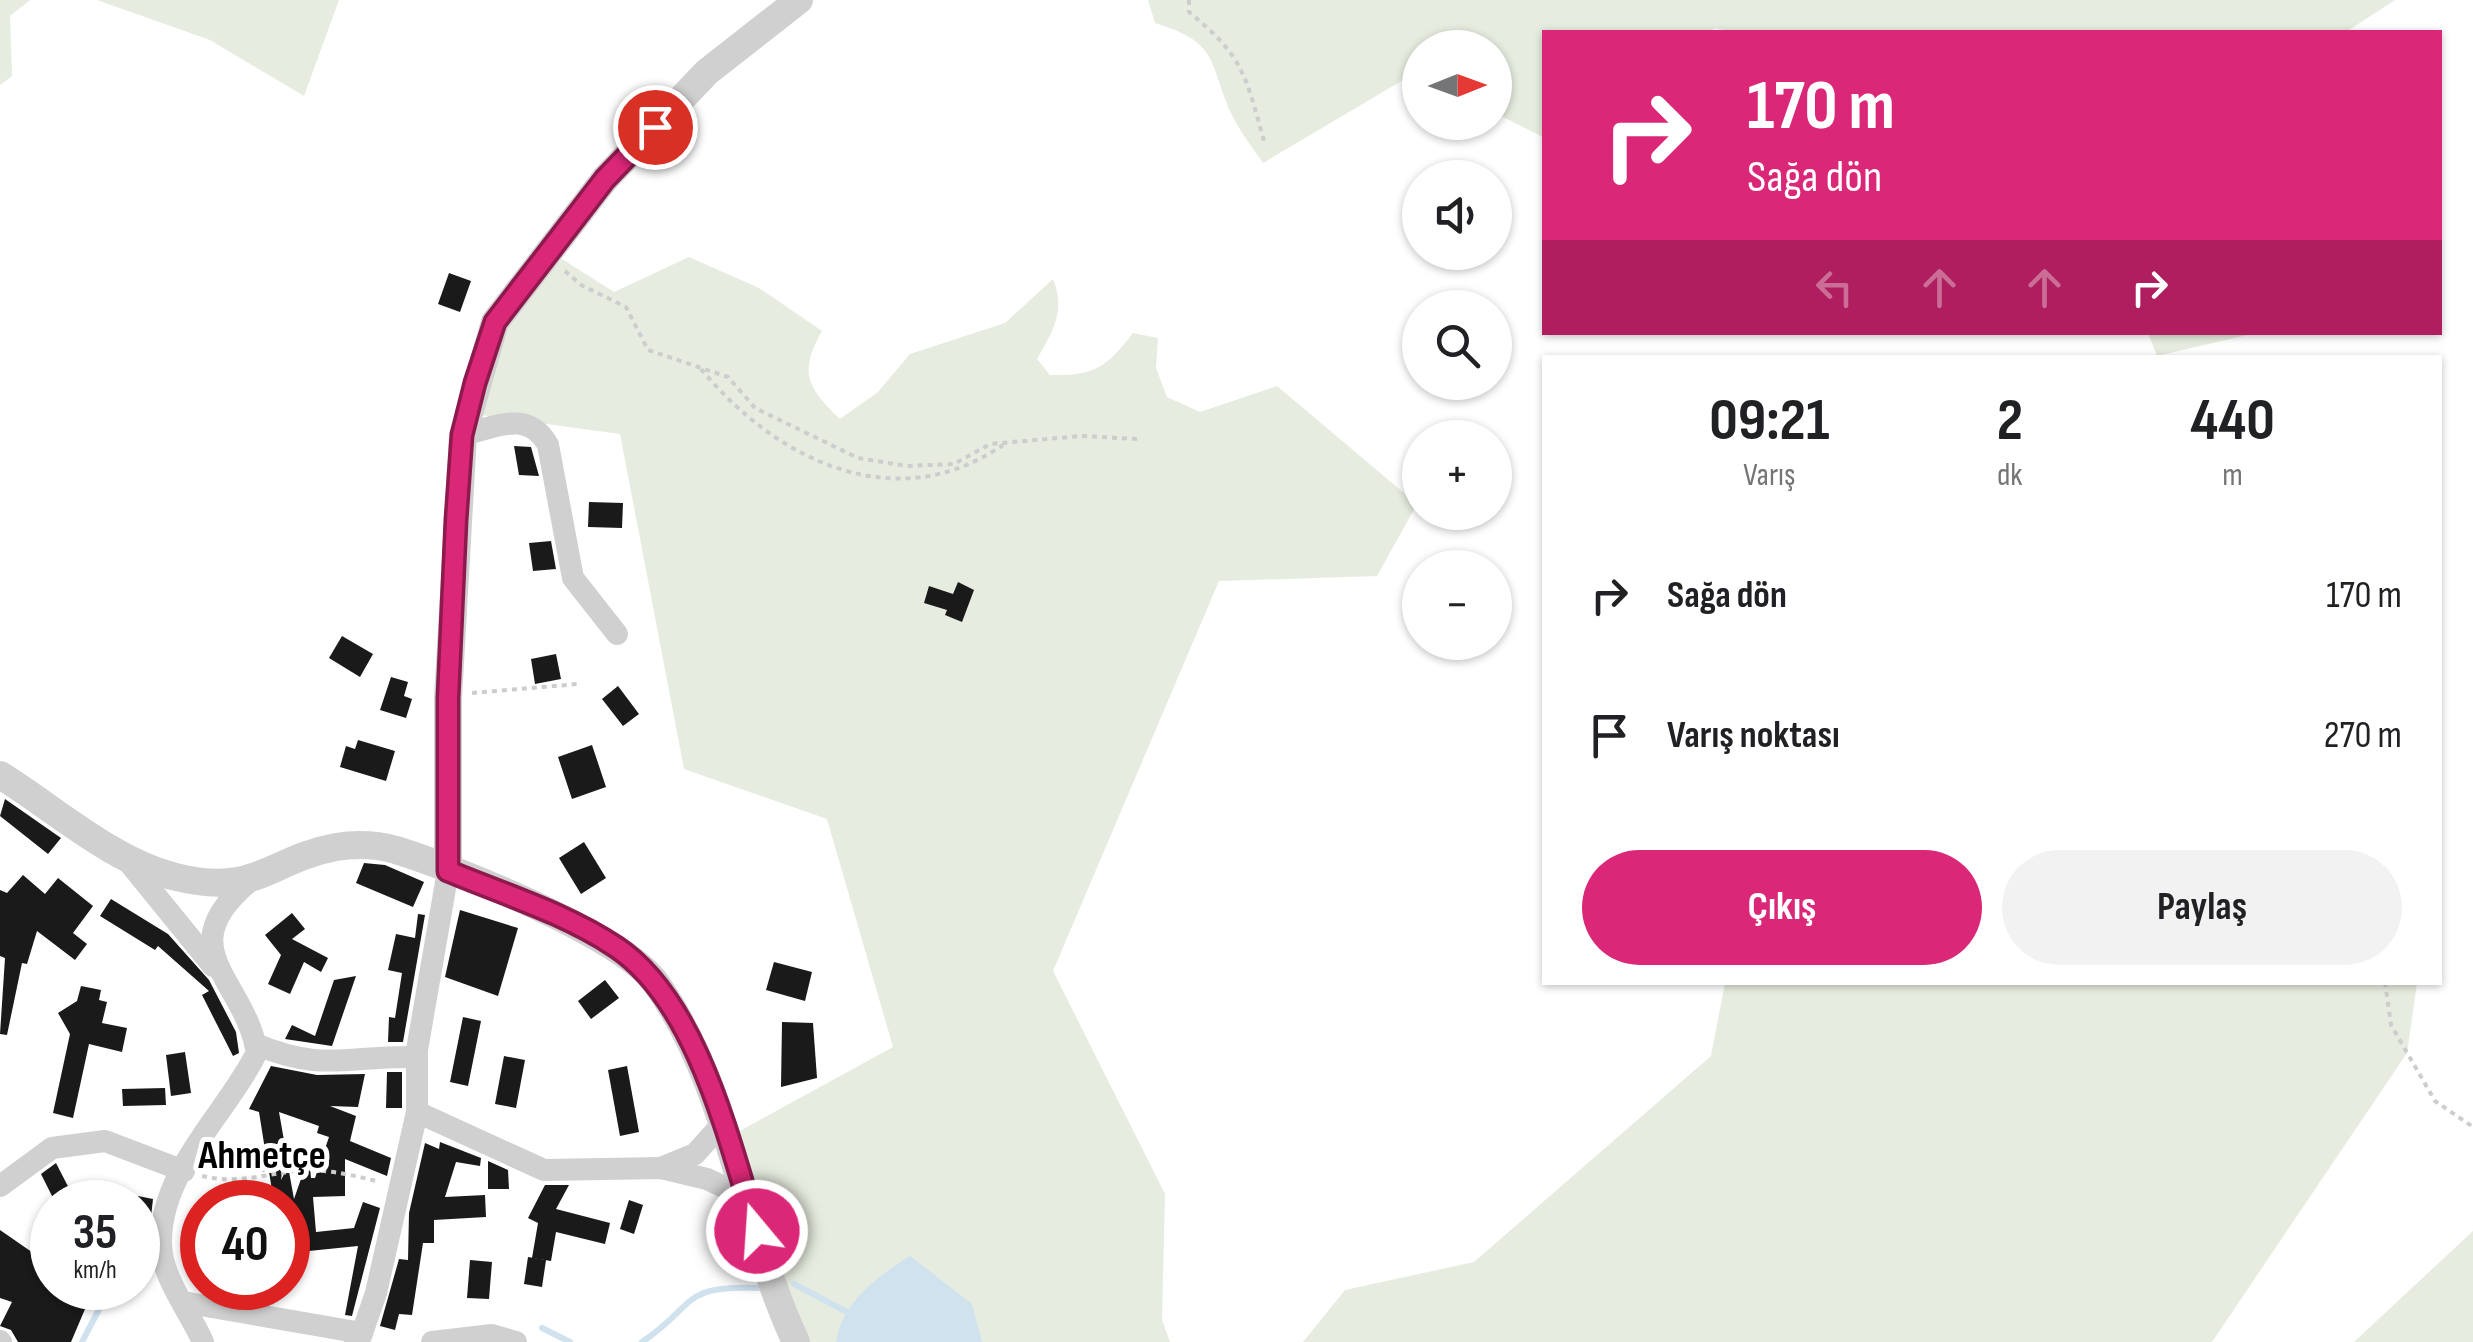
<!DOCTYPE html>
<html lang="tr">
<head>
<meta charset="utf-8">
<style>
	body { margin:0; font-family:"Sofia Sans Condensed",sans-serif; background:#f2f2f2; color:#202124; height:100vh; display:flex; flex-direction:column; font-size:38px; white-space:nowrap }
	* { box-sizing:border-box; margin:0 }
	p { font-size:32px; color:#757577 }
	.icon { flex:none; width:55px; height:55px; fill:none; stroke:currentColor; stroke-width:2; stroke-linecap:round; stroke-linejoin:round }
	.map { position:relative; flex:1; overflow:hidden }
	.sheet { position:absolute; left:1542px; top:355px; width:900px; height:630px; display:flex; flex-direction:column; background:#fff; border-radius:0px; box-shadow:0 2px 8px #0004 }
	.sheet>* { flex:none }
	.banner { position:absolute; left:1542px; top:30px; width:900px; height:305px; border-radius:0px; box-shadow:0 2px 8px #0004; background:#db2777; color:#fff; overflow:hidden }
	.needle { width:65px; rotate:89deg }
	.tools { position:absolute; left:1402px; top:30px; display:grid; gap:20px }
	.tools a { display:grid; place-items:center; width:110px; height:110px; border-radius:50%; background:#fff; box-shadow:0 2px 8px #0004; font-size:50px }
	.speed { position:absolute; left:30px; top:1180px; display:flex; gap:20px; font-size:50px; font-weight:700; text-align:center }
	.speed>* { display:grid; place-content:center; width:130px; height:130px; border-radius:50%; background:#fff; box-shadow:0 2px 8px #0004; line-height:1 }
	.speed small { font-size:25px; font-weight:400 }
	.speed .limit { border:15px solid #d22; background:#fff; color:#111 }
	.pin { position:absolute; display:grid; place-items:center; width:85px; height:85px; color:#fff; margin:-42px; border:5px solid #fff; border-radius:50%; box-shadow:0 2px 10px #0007 }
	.me { position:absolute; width:110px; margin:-55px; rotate:342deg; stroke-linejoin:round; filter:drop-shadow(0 0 8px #0008) }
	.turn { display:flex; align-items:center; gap:35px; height:210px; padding:0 40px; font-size:45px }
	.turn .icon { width:130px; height:130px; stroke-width:2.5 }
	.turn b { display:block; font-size:70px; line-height:85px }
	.lanes { display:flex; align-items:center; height:95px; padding:0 40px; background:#0003; justify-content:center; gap:50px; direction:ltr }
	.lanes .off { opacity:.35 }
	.eta { display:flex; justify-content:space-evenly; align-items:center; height:170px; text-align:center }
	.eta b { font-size:60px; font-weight:700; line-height:70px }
	.cta { display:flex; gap:20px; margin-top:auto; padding:20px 40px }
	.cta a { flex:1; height:115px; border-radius:60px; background:#db2777; color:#fff; font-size:40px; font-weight:700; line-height:115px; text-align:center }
	.cta a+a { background:#f2f2f2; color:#202124 }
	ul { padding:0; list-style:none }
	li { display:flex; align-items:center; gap:30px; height:140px; padding:0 40px }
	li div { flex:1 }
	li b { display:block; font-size:38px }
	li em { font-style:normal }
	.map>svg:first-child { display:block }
</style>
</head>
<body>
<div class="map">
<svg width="2473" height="1342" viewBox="0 0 2473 1342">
	<rect width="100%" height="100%" fill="#fff"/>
	<g fill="#e6ecdf">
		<polygon points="0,0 30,0 10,16 12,76 0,85"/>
		<polygon points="97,0 339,0 304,96 210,40"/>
		<path d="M1148 0H2395L2346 32H1732L1715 28 1709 32H1545V138L1495 113V48H1420V75L1415 73 1263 163C1253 148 1240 132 1232 115 1208 63 1221 43 1155 23Z"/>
		<path d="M689 257 759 288 822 331C798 373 808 388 840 419L878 392 910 354 1005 323 1053 279C1066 311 1053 331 1037 359L1050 375C1094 376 1106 368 1133 333L1158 338 1156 368 1167 397 1200 412 1277 386 1417 504 1377 576 1219 581 1053 971 1165 1194 1162 1320 1170 1342H804L738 1132 893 1047 827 819 684 769 620 434 473 414 499 322 562 259 614 292Z"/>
		<polygon points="2148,333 2148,332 2256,333 2157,356"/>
		<polygon points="1725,983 1725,982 2417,983 2407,1053 2212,1342 1303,1342 1345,1290 1474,1262 1711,1056"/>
		<polygon points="2473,1231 2473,1342 2354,1342"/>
	</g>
	<path fill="#cfe2ee" d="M910 1256 972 1304 982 1342H836C842 1301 879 1276 910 1256Z"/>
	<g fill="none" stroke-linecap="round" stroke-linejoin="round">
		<g stroke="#cfe2ee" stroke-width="6">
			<polyline points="794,1284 847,1312"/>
			<polyline points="542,1328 570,1342"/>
			<polyline points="82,1342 109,1290"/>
			<path d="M642 1342C697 1306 678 1285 758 1288"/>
		</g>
	</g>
	<g fill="#1a1a1a" fill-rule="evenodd">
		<polygon points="449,273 471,281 460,312 438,304"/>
		<polygon points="514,446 531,447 539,476 519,475"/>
		<polygon points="589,502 623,503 622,528 588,527"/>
		<polygon points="551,541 556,569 533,571 529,543"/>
		<polygon points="958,582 974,590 962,622 945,615 947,610 924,603 929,586 953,594"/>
		<polygon points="342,636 373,654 360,677 329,658"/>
		<polygon points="556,654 561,679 535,684 531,659"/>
		<polygon points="391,677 408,682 404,696 412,699 406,718 380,710"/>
		<polygon points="618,686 639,714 623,726 602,699"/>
		<polygon points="358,740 395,751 386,781 340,767 346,746 355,749"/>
		<polygon points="592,745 606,787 572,799 558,757"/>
		<polygon points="5,799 61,838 48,854 0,816"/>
		<polygon points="584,842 606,878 581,894 559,858"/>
		<polygon points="364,863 385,865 424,882 413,907 356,883"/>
		<polygon points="23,875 45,894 58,878 93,906 73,933 87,944 75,960 37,931 27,964 22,963 7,1035 0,1034 5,958 0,956 0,890 7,893"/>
		<polygon points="111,899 168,934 209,980 236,1032 239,1053 233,1056 202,995 209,991 158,946 155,950 100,916"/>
		<polygon points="460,910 518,928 498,996 445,977"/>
		<polygon points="292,913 305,929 292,939 328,958 321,972 304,962 290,994 268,984 281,955 265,935"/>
		<polygon points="418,914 425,915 403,1042 388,1042 389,1017 395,1018 402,973 388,970 396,934 415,938"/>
		<polygon points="774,962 812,972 805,1001 766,990"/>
		<polygon points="356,976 332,1046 285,1039 292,1025 315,1036 334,980"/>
		<polygon points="605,980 619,998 591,1019 578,1001"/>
		<polygon points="81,986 101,990 99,1000 107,1002 102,1023 127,1028 122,1052 89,1044 73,1118 53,1113 70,1034 58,1013 77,1001"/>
		<polygon points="463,1017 481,1021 468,1086 450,1082"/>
		<polygon points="782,1022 813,1023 817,1078 781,1087"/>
		<polygon points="185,1052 191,1093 171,1096 166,1055"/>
		<polygon points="504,1056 525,1060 516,1108 495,1104"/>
		<path d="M271 1066 317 1075 365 1074 358 1107 330 1106 356 1116 350 1141 391 1158 387 1176 345 1159V1196L313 1197 316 1232 354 1228 363 1202 380 1208 352 1316 345 1315 358 1246 289 1253 288 1220 293 1202H269L273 1196 269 1172 247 1171 248 1155 266 1156 259 1112 249 1109ZM279 1112 319 1126 317 1133 329 1137 315 1178H311L309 1156 294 1199 288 1166 281 1180 285 1146Z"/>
		<polygon points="627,1066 639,1132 620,1136 608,1070"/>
		<polygon points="387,1072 402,1072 402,1108 386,1108"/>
		<polygon points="165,1088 166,1105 123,1106 122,1089"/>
		<polygon points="440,1142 481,1158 480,1166 456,1162 445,1197 485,1195 486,1217 434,1220 434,1243 423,1243 412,1315 399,1314 395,1330 380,1326 399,1259 408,1260 409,1213 425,1143 439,1149"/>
		<polygon points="488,1161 508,1170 509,1189 488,1189"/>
		<polygon points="56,1163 76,1202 55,1202 41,1174"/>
		<polygon points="545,1185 569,1185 556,1209 610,1223 605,1244 556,1232 551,1261 532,1258 538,1223 528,1218"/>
		<polygon points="138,1196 153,1199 145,1269 138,1268"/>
		<polygon points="629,1200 643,1205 634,1234 620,1229"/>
		<polygon points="0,1230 52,1266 52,1288 94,1288 71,1342 18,1342 11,1330 0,1326 12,1302 0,1298"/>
		<polygon points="528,1257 546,1260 542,1287 524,1284"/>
		<polygon points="470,1260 492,1262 489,1299 467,1298"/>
	</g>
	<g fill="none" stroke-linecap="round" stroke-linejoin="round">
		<g stroke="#cdcdcd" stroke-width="4" stroke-dasharray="5 5" stroke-linecap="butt">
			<path d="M1189 0V12C1244 57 1245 74 1264 141"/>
			<polyline points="565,271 581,285 626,307 648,350 728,377 755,408 858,458 907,466 954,464 990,444 1081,436 1138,439"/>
			<path d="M701 369C776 460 895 519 1003 445"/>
			<polyline points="472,693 578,684"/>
			<polyline points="2385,982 2391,1025 2435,1101 2473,1127"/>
			<path d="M202 1176C236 1184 262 1175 295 1171 325 1168 352 1175 380 1182"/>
		</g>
		<g stroke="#d0d0d0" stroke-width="22">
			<path d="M463 435C496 427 528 409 548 445L573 578 617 634"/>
			<polyline points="126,859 213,966"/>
			<path d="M255 1044C324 1073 348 1055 417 1057"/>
			<polyline points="417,1112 544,1170 661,1168 707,1179 747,1198"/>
			<polyline points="661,1168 695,1154 721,1125"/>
			<polyline points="0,1186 52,1148 105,1141 184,1171"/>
			<polyline points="183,1302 362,1333"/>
			<polyline points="0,1341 1,1342"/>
			<path d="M203 1342C190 1312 161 1277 161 1243 160 1170 228 1112 257 1052 244 978 167 949 251 880"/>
			<polyline points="355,1342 360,1339 376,1293 417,1112 417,1050 448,871"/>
			<polyline points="432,1342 492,1335 516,1342"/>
		</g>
		<g stroke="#d0d0d0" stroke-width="28">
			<path d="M0 775C55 809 113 862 176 877 257 897 270 859 336 847 355 844 378 845 396 850 455 868 623 936 656 983 731 1089 742 1227 796 1342"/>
			<polyline points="448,871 448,698 463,435 495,322 605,179 707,72 799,0"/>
		</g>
	</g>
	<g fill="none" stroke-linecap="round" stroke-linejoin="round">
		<g stroke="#8e194d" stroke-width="25">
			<path id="route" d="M655 127 605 179 495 322 475 383 462 435 456 520 448 698V871C503 894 565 913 616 947 697 1001 729 1141 757 1231"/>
		</g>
		<use href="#route" stroke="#db2777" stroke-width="18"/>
	</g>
	<g text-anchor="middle" stroke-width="10" stroke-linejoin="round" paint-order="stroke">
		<g font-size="40" font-weight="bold" fill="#000" stroke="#fff">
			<text x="262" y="1168">Ahmetçe</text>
		</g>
	</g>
</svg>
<div class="tools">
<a><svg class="needle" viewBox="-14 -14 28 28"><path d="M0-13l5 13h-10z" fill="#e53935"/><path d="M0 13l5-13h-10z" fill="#757577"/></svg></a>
<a><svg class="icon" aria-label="sound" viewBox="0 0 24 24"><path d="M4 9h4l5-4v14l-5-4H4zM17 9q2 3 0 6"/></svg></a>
<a><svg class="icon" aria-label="search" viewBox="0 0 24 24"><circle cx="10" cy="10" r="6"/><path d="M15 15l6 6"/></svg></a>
<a>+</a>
<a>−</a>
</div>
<div class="speed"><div>35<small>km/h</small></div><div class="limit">40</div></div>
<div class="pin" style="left:655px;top:127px;background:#d93025"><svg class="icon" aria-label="arrive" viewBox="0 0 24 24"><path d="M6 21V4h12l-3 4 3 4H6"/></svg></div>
<svg class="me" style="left:757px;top:1231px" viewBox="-20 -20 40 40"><circle r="17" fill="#db2777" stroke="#fff" stroke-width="3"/><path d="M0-11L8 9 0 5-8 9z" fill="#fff"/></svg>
<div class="banner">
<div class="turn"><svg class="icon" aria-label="right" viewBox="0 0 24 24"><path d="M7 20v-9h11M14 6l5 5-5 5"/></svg><div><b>170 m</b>Sağa dön</div></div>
<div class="lanes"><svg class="icon off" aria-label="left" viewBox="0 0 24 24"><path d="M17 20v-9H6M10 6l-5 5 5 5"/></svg><svg class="icon off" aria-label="ahead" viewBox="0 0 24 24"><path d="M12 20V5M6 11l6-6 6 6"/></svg><svg class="icon off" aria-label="ahead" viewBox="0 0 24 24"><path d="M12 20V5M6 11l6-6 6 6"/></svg><svg class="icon" aria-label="right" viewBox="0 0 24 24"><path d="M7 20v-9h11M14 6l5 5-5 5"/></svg></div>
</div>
<section class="sheet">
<div class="eta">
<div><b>09:21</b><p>Varış</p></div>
<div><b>2</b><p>dk</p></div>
<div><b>440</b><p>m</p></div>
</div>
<ul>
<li><svg class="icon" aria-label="right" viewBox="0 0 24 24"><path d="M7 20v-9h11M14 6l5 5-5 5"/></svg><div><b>Sağa dön</b></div><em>170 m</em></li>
<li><svg class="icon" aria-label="arrive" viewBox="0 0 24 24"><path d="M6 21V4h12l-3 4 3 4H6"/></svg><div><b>Varış noktası</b></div><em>270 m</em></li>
</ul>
<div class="cta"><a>Çıkış</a><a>Paylaş</a></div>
</section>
</div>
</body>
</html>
